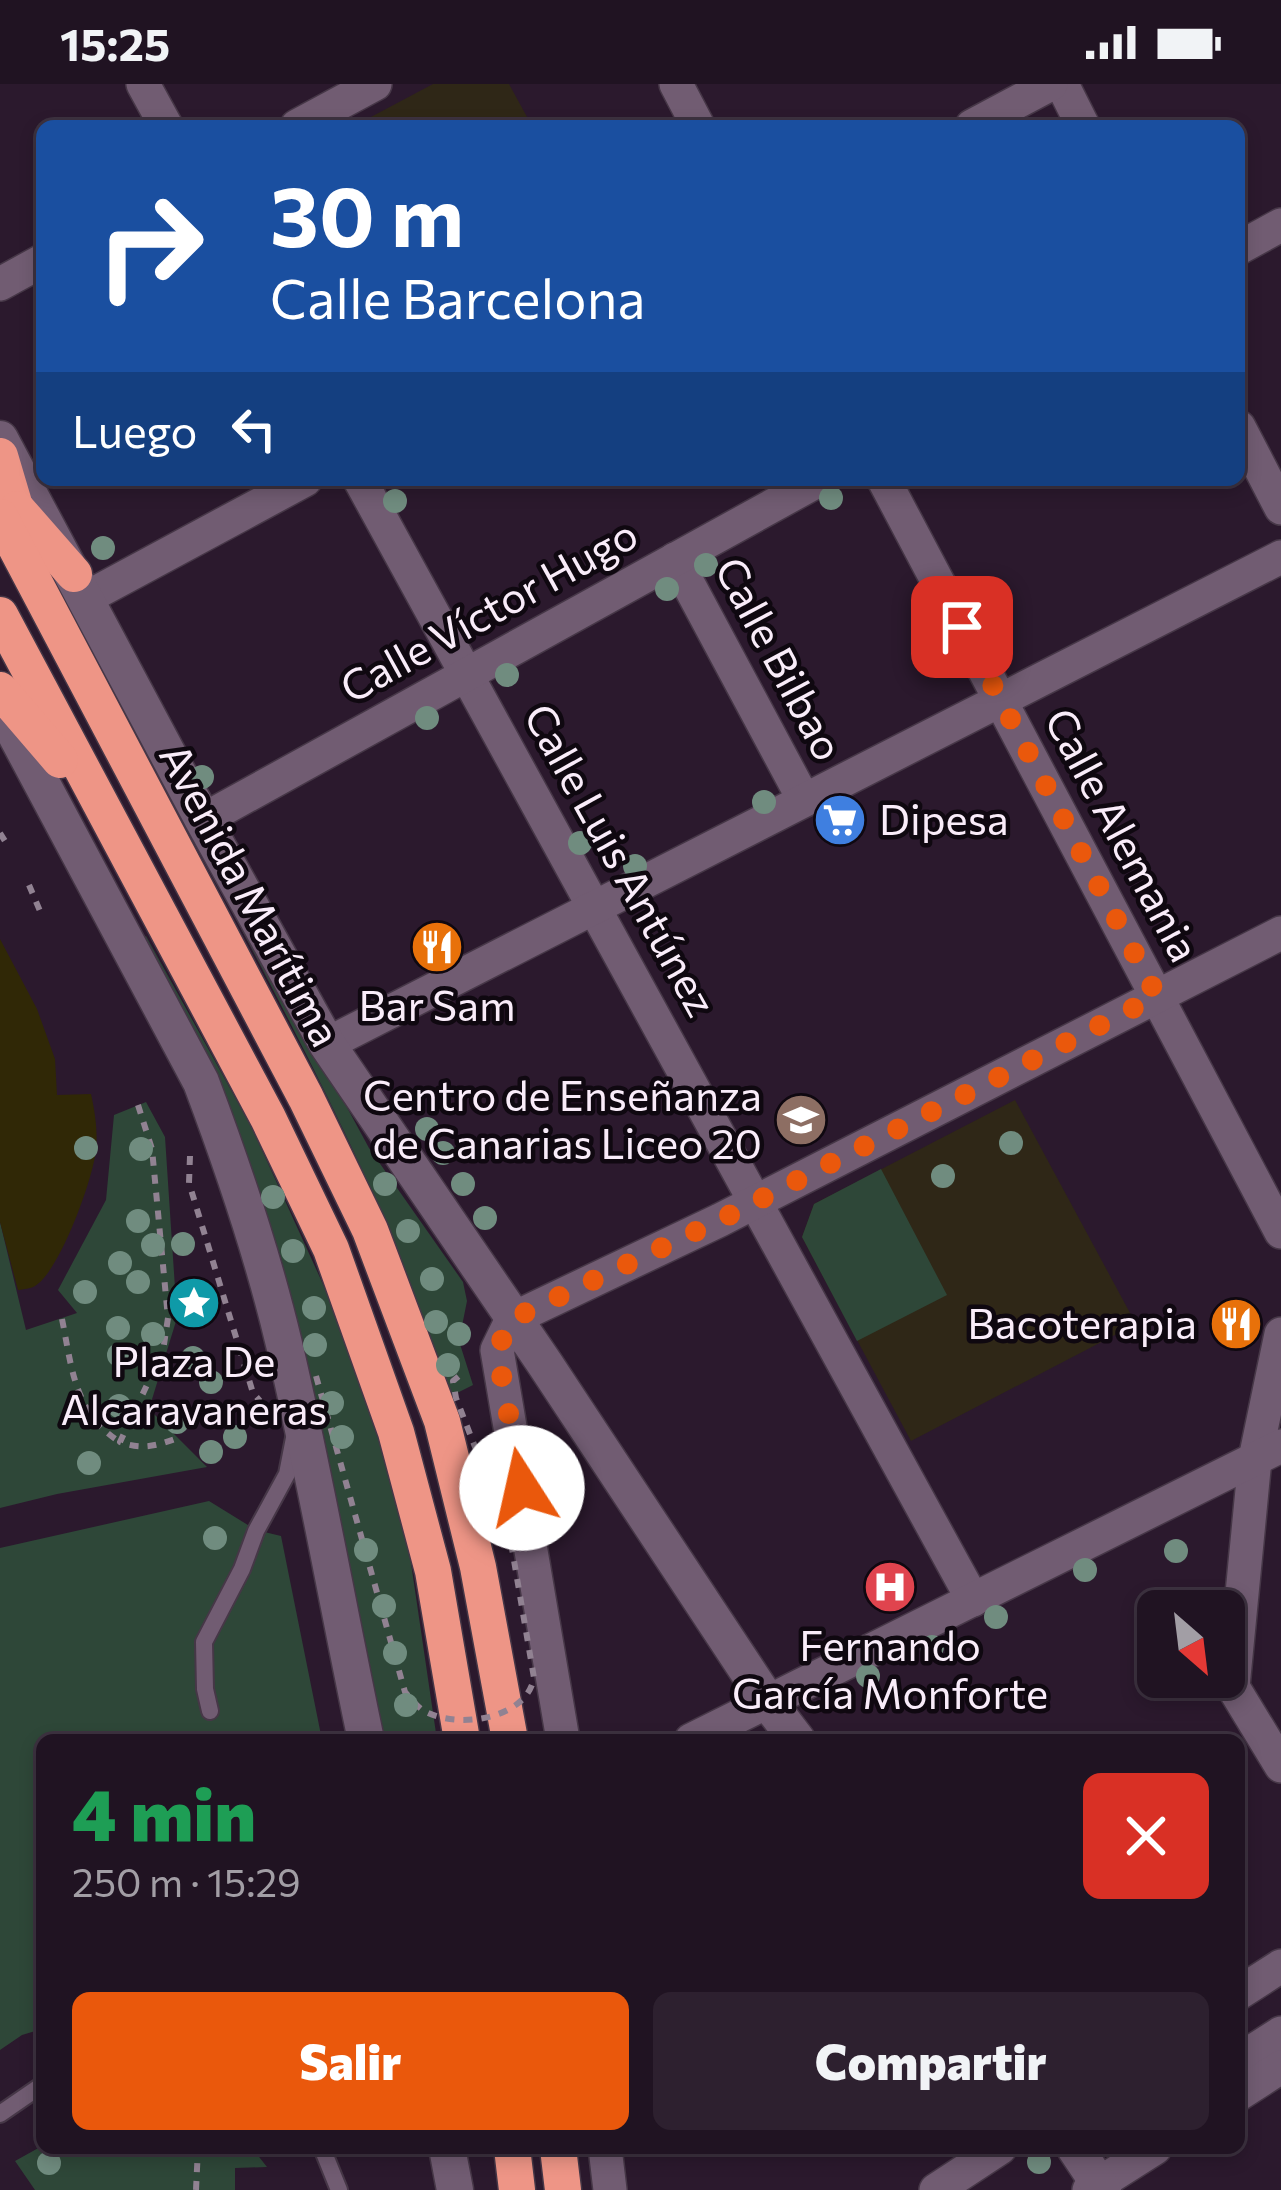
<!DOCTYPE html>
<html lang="es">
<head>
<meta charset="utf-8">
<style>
	body { margin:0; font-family:Commissioner,sans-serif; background:#2d202f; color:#f1f3f6; height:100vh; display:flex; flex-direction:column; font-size:45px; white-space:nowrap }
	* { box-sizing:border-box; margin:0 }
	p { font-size:39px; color:#a29ea5 }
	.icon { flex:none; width:66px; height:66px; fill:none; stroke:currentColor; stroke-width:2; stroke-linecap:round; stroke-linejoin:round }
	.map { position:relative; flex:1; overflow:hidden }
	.side { position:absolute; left:36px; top:1650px; width:1209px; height:420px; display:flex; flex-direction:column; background:#201322; border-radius:18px; box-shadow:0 6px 18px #0003,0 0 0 3px #3d3240 }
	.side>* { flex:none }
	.hud { position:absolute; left:36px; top:36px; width:1209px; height:366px; border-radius:18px; box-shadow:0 6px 18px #0003,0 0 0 3px #3d3240; background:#1a4fa0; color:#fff; overflow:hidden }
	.needle { width:78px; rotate:152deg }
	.controls { position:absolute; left:1137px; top:1506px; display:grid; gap:24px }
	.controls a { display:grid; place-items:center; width:108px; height:108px; border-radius:18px; background:#201322; box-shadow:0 6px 18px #0003,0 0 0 3px #3d3240; font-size:60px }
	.pin { position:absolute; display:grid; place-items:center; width:102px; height:102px; color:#fff; margin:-51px; border-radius:24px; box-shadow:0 6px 18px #0006 }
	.me { position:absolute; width:132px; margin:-66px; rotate:350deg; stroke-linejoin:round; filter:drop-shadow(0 0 9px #0008) }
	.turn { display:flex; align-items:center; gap:42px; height:252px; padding:0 36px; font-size:54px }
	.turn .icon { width:156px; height:156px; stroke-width:2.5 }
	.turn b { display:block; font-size:84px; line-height:102px }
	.then { display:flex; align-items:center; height:114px; padding:0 36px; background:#0003; gap:24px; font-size:45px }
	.round { display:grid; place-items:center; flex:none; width:126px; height:126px; border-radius:18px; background:#2d202f }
	.summary { display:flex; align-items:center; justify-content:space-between; height:204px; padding:0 36px }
	h1 { font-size:72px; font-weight:800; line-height:90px; color:#1e9e55 }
	.button { display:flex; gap:24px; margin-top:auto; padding:24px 36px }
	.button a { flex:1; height:138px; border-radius:18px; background:#ea580c; color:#fff; font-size:48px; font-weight:800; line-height:138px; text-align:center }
	.button a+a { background:#2d202f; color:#f1f3f6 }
	.status { display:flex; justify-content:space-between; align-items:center; height:84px; padding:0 60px; background:#201322; direction:ltr }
	.status svg { height:33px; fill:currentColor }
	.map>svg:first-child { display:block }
</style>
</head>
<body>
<div class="status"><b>15:25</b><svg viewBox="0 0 49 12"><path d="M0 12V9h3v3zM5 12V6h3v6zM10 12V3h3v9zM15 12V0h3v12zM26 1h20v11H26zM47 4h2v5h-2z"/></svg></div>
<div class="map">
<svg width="1281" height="2106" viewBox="0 0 1281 2106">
	<rect width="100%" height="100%" fill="#2b192d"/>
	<g fill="#2f2717">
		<polygon points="433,0 509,0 532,42 354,42"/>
		<polygon points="1015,1016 1136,1240 911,1357 802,1153 814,1120"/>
	</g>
	<g fill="#2e4738">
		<path d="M230 807 369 1064 463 1198 467 1217 459 1257 473 1301 451 1312C425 1240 399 1168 368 1099 324 1001 273 906 224 812L223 808Z"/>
		<polygon points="146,852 252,1044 332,1220 374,1338 406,1445 437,1656 385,1656 322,1343 281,1174 264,1125 143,854"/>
		<polygon points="146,1018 165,1053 177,1234 149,1325 207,1383 57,1410 0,1424 0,1138 26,1246 77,1229 58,1206 106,1116 114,1031"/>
		<polygon points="881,1085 947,1211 857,1257 802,1153 814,1120"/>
		<polygon points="209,1417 256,1446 281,1452 322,1656 42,1656 42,1945 22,1951 0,1966 0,1464"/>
		<polygon points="42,2062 252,2064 267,2083 235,2084 235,2106 35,2106 15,2077"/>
	</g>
	<path fill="#302806" d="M0 855 37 925 55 975 57 1011 91 1010C95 1028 98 1048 96 1066 93 1095 60 1187 35 1202 30 1205 24 1205 18 1206L0 1138Z"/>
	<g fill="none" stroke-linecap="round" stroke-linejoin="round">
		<g stroke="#463747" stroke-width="20">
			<g id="lane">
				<polyline points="210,1627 205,1605 204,1558 242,1485 256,1447 287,1390 294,1354"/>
				<polyline points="0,2030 42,2001"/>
				<polyline points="322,2064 339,2106"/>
			</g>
		</g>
		<g stroke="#463747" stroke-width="36">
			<g id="street">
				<polyline points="143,0 166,42"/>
				<polyline points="676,0 698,42"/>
				<polyline points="1062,0 1083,42"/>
				<polyline points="297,42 375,0"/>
				<polyline points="972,42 1051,0"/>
				<polyline points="1239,164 1281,141"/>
				<polyline points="0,200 42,177"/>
				<polyline points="1239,343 1281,424"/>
				<polyline points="360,396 973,1516"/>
				<polyline points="884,396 1281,1148"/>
				<polyline points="675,475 804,716"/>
				<polyline points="86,514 305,396"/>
				<polyline points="203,736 819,396"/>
				<polyline points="327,960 1281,473"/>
				<polyline points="1281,1250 1255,1375 1233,1603 1281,1682"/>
				<polyline points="563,1656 497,1266 512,1235 720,1136 1281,849"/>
				<polyline points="691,1656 1281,1362"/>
				<polyline points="1239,1909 1281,1882"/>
				<polyline points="1239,1976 1281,1949"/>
				<polyline points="1239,2010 1281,1983"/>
				<polyline points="605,2064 610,2106"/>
				<polyline points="936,2106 1000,2064"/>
				<polyline points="1089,2106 1155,2064"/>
			</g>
		</g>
		<g stroke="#463747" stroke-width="39">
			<g id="secondary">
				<polyline points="0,355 203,736 327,960 545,1280 768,1618 797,1656"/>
				<path d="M0 621 201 998C233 1083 263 1171 284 1260 315 1391 338 1524 366 1656"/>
				<polyline points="447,2064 455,2106"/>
				<polyline points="1075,2064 1103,2106"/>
			</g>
		</g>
		<g stroke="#463747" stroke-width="39">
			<g id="highway">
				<polyline points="0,372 24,453"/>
				<polyline points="17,425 74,490"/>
				<polyline points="0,433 306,1014 370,1146 442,1337 478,1483 510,1656"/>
				<polyline points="0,531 268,1034 331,1165 396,1348 433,1487 462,1656"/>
				<polyline points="0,606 60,676"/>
				<polyline points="512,2064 517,2106"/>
				<polyline points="558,2064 563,2106"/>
			</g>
		</g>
		<g stroke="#918292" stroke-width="6" stroke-dasharray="9 9" stroke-linecap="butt">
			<polyline points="0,749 8,762"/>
			<polyline points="29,801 40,827"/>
			<path d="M138 1021 152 1065 168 1234 163 1267 120 1358C142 1366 156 1362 178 1354"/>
			<polyline points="190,1072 189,1099 253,1309 260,1317"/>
			<path d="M62 1235C72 1284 74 1329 120 1358"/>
			<polyline points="196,2106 198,2064"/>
		</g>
		<use href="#lane" stroke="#715c72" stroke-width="16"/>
		<use href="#street" stroke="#715c72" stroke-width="33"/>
		<use href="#secondary" stroke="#715c72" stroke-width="36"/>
		<use href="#highway" stroke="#ee9586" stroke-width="36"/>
		<path stroke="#918292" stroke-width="6" stroke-dasharray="9 9" stroke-linecap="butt" d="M316 1292 405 1608C411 1615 418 1624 426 1628 459 1645 526 1635 534 1594L510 1453 456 1314 453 1297 464 1288"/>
	</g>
	<g fill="#708c7f">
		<circle cx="831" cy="414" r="12"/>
		<circle cx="395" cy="417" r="12"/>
		<circle cx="103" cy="464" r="12"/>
		<circle cx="706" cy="481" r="12"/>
		<circle cx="667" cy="505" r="12"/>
		<circle cx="507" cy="591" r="12"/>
		<circle cx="427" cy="634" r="12"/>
		<circle cx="202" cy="693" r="12"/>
		<circle cx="764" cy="718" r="12"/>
		<circle cx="580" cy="759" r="12"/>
		<circle cx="635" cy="782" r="12"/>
		<circle cx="427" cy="1045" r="12"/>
		<circle cx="1011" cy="1059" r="12"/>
		<circle cx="86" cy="1064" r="12"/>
		<circle cx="141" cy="1065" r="12"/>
		<circle cx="443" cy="1069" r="12"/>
		<circle cx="943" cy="1092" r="12"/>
		<circle cx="385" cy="1100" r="12"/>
		<circle cx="463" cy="1100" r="12"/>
		<circle cx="273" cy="1113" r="12"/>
		<circle cx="485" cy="1134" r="12"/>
		<circle cx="138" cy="1137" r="12"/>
		<circle cx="408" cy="1147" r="12"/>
		<circle cx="183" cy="1160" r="12"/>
		<circle cx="153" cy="1161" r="12"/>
		<circle cx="293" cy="1167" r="12"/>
		<circle cx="120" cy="1179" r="12"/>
		<circle cx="432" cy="1195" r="12"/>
		<circle cx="138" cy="1198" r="12"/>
		<circle cx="85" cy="1208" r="12"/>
		<circle cx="314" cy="1224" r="12"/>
		<circle cx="436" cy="1238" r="12"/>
		<circle cx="118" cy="1244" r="12"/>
		<circle cx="153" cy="1250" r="12"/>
		<circle cx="459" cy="1250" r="12"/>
		<circle cx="315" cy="1261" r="12"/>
		<circle cx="119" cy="1271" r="12"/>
		<circle cx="193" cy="1274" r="12"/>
		<circle cx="448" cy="1281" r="12"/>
		<circle cx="211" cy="1298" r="12"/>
		<circle cx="332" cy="1319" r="12"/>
		<circle cx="119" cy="1322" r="12"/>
		<circle cx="177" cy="1338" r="12"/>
		<circle cx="235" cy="1353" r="12"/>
		<circle cx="342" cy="1353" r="12"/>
		<circle cx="211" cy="1368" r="12"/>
		<circle cx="89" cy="1379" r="12"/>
		<circle cx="215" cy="1454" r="12"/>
		<circle cx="366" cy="1466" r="12"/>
		<circle cx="1176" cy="1467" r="12"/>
		<circle cx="1085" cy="1486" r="12"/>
		<circle cx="384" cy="1522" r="12"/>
		<circle cx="996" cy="1533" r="12"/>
		<circle cx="932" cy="1563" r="12"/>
		<circle cx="395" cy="1569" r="12"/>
		<circle cx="868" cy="1592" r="12"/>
		<circle cx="406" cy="1621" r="12"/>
		<circle cx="1039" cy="2078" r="12"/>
		<circle cx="49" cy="2079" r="12"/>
	</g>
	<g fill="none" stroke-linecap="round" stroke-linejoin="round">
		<polyline stroke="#ea580c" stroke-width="21" stroke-dasharray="0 37.8" points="522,1404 497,1266 512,1235 720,1136 1157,912 962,543"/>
	</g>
	<defs>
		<g id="supermarket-disc" transform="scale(2.7)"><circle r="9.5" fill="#3f7fe0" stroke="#0f0810"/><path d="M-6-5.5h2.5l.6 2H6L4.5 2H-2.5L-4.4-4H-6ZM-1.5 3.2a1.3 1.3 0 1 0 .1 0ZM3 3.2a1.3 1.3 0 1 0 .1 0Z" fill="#fff"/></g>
		<g id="restaurant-disc" transform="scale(2.7)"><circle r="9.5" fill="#e8710a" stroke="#0f0810"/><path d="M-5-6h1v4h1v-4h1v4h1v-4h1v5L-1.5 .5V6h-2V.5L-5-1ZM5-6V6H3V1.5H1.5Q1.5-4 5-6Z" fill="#fff"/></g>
		<g id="university-disc" transform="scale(2.7)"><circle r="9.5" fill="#8d6e63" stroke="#0f0810"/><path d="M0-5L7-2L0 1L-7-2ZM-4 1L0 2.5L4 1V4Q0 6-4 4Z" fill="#fff"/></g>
		<g id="sight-disc" transform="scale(2.7)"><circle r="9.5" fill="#0f9aa8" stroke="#0f0810"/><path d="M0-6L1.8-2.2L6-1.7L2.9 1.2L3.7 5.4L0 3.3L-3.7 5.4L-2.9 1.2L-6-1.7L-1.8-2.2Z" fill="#fff"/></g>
		<g id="hospital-disc" transform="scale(2.7)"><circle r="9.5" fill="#e0444e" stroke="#0f0810"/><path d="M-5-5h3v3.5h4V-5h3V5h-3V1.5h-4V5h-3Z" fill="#fff"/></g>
	</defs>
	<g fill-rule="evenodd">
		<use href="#supermarket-disc" x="840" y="736"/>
		<use href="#restaurant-disc" x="437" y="863"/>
		<use href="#university-disc" x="801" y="1036"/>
		<use href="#sight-disc" x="194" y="1219"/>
		<use href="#restaurant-disc" x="1236" y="1240"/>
		<use href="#hospital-disc" x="890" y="1503"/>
	</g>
	<g text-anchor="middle" stroke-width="9" stroke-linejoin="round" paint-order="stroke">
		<g font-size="42" fill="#f9ecf9" stroke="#0f0810">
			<text transform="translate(489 527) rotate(-29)" y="15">Calle Víctor Hugo</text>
			<text transform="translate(779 575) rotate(62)" y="15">Calle Bilbao</text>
			<text transform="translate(1122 751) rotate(62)" y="15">Calle Alemania</text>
			<text transform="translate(620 776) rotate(61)" y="15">Calle Luis Antúnez</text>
			<text transform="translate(250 811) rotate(62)" y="15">Avenida Marítima</text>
		</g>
		<g font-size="42" fill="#f9ecf9" stroke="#0f0810">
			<text x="879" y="751" text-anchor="start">Dipesa</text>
			<text x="437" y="937">Bar Sam</text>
			<text x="762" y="1027" text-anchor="end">Centro de Enseñanza<tspan x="762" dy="48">de Canarias Liceo 20</tspan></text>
			<text x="1197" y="1255" text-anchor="end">Bacoterapia</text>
			<text x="194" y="1293">Plaza De<tspan x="194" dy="48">Alcaravaneras</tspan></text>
			<text x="890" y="1577">Fernando<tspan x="890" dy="48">García Monforte</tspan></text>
		</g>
	</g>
</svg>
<div class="controls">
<a><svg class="needle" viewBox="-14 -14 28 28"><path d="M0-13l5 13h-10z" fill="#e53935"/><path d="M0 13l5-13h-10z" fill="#a29ea5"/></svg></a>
</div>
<div class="pin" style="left:962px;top:543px;background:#d93025"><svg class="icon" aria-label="arrive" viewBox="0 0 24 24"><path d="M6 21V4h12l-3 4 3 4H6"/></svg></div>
<svg class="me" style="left:522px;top:1404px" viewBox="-20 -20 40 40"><circle r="19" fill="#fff"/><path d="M0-13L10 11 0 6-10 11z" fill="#ea580c"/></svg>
<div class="hud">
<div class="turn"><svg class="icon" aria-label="right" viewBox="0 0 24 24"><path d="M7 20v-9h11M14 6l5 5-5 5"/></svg><div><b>30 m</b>Calle Barcelona</div></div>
<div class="then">Luego<svg class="icon" aria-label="left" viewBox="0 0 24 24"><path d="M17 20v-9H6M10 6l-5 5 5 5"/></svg></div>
</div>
<section class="side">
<div class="summary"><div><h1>4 min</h1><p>250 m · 15:29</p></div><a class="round" style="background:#d93025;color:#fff"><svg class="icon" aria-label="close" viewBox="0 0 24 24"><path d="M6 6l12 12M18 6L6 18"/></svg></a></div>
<div class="button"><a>Salir</a><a>Compartir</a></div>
</section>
</div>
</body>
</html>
